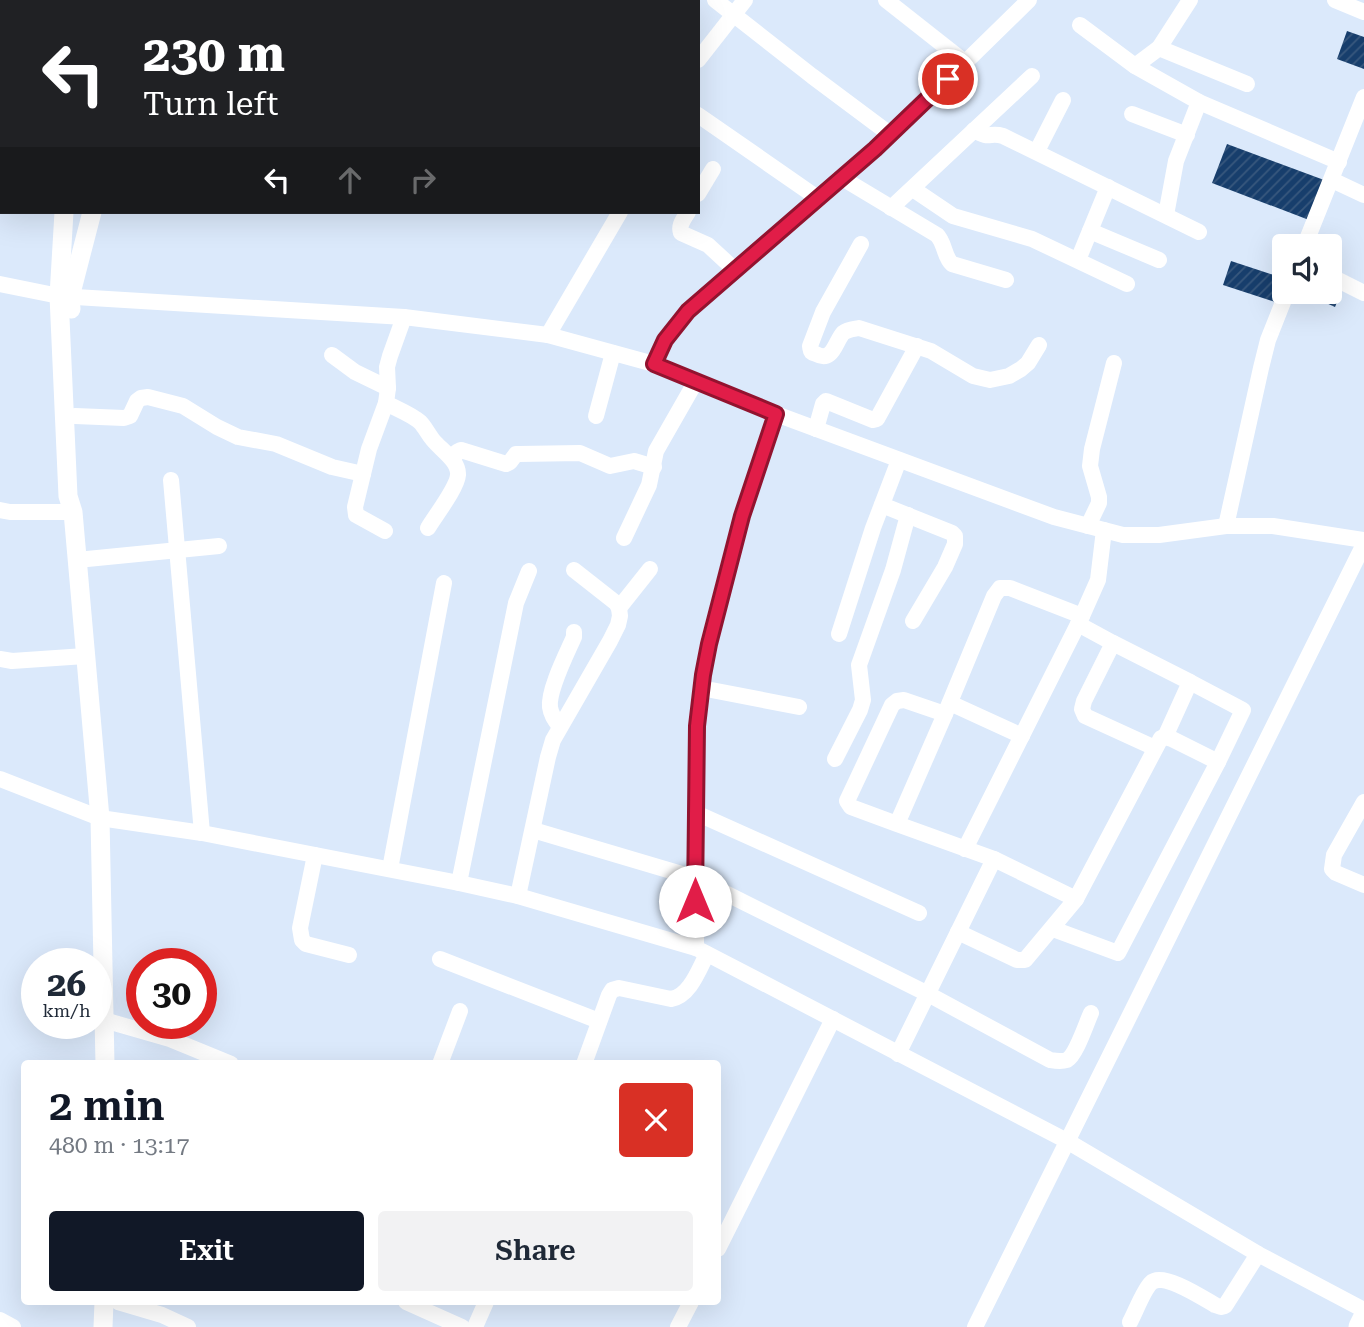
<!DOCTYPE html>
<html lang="en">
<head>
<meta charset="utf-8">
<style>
	body { margin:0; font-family:"Roboto Serif",serif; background:#f2f2f3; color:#1f2937; height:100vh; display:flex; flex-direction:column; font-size:26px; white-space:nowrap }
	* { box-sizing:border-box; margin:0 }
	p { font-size:23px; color:#747a83 }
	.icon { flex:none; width:38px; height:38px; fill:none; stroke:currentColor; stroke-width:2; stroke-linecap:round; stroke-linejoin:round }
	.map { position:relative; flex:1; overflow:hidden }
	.side { position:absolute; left:21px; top:1060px; width:700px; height:245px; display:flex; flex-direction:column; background:#fff; border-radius:7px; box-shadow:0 7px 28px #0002 }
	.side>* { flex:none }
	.guide { position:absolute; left:0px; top:0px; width:700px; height:214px; box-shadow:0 7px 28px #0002; background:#202124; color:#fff; overflow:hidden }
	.controls { position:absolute; left:1272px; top:234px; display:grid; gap:14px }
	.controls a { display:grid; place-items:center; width:70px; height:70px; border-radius:7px; background:#fff; box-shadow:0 7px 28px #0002; font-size:35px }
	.speed { position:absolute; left:21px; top:948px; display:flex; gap:14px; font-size:35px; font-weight:700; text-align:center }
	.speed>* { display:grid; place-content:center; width:91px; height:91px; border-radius:50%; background:#fff; box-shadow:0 7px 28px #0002; line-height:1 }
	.speed small { font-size:18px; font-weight:400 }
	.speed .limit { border:10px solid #d22; background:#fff; color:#111 }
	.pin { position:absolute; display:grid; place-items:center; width:60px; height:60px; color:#fff; margin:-30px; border:4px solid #fff; border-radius:50%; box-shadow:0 2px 7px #0007 }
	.me { position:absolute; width:77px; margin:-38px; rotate:0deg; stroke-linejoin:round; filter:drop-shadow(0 0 5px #0008) }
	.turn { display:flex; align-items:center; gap:24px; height:147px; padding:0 28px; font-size:32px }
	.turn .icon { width:91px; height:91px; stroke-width:2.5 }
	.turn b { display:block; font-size:49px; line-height:60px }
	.lanes { display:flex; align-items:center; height:66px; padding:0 28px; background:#0003; justify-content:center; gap:35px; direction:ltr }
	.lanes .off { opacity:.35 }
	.round { display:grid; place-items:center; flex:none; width:74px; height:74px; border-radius:7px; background:#f2f2f3 }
	.headline { display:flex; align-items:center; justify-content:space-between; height:119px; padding:0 28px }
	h1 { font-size:42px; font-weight:600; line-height:52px; color:#111827 }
	.action { display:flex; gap:14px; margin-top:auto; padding:14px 28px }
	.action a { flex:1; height:80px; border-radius:7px; background:#111827; color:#fff; font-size:28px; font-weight:600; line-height:80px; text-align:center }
	.action a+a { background:#f2f2f3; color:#1f2937 }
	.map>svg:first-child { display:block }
</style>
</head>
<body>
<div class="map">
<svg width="1364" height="1327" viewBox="0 0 1364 1327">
	<defs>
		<pattern id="building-hatch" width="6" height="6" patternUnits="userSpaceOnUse" patternTransform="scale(1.75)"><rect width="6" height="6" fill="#173e6c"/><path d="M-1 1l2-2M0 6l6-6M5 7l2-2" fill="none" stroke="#38587d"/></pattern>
	</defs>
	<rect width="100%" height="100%" fill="#dbe9fb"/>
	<g fill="url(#building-hatch)">
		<polygon points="1347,31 1364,37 1364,69 1337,59"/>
		<polygon points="1227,144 1324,180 1309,220 1212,183"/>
		<polygon points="1231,261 1283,278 1275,302 1223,285"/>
		<polygon points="1330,279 1344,285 1335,307 1302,292 1330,292"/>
	</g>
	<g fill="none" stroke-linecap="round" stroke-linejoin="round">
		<g stroke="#fff" stroke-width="16">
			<polyline points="42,0 42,2"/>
			<polyline points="715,0 812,76 891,135"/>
			<polyline points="886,0 966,63"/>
			<polyline points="1335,0 1364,12"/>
			<polyline points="1080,25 1135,66 1199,102 1339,162"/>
			<polyline points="1159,48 1247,84"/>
			<polyline points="698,60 745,0"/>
			<polyline points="1135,66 1159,48 1190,0"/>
			<polyline points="0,76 2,76"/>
			<polyline points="1132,114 1187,135"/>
			<polyline points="698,115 819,199"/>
			<polyline points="0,122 2,118"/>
			<path d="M974 130C990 140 989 132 1003 136L1199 232"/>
			<polyline points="1037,151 1063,100"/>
			<path d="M842 178 937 235C945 243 944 257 952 264L1006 280"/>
			<polyline points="1332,180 1364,195"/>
			<polyline points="913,189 953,216 1032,239 1127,284"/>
			<polyline points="698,194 713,169"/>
			<polyline points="891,208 1032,76"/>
			<path d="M688 212C684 219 678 225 681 233L708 245 735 270"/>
			<polyline points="1166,215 1176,161 1199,102"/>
			<polyline points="1090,231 1159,260"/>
			<path d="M861 244 823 312 810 346C811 352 810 352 816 354 833 363 835 342 843 333 848 329 854 329 859 328L931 351 973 376 990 380 1009 376 1021 369 1028 363 1039 345"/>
			<polyline points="1304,247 1364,97"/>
			<polyline points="1078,260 1108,187"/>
			<polyline points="1330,276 1364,293"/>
			<polyline points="0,284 59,296 404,317 548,335 654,364 776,414 1054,517 1123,535 1159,535 1226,526 1273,526 1364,540"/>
			<polyline points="548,335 620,212"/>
			<polyline points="332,355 355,372 388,388"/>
			<polyline points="654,364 665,340 688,311 819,199 891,135 1029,0"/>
			<path d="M386 403C397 409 411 414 420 422 425 427 428 434 433 440 441 450 459 461 458 475 457 488 435 516 428 528"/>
			<polyline points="75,416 124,418 130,416 137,401 141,398 148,397 183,406 217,427 238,437 276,444 332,467 363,474"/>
			<polyline points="596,416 613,353"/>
			<polyline points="816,429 823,404 826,401 873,420 877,419 917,346"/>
			<polyline points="453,460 457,452 461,450 506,464 510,462 516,454 519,454 580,453 610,466 634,461 654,467"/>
			<polyline points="171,480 202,833"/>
			<polyline points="882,505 952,533 955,536 955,544 945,567 913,621"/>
			<polyline points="0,510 10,512 73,512"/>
			<polyline points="1088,526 1099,503 1099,497 1090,466 1092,449 1114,363"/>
			<polyline points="1226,526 1261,368 1268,340 1287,292"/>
			<polyline points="385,531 356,515 355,507 369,449 386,403 388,388 387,367 390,356 404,317"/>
			<polyline points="624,538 649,485 656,451 696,381"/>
			<polyline points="77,560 219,546"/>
			<polyline points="619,608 650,569"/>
			<polyline points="1082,616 1078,624 1113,643"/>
			<polyline points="839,634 873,528 899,460"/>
			<polyline points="0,659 12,661 85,656"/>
			<polyline points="1190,682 1243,710 1218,762"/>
			<polyline points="701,688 799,707"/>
			<polyline points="950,703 1022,736"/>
			<polyline points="945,714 994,596 1000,588 1010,588 1082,616 1098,580 1104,530"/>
			<path d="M560 727C555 720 551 715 550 707 548 690 567 653 574 637V632"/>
			<polyline points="1155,748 1085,716 1082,709 1084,701 1113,643 1190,682 1165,737"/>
			<polyline points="835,759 860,710 863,700 859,665 893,570 908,515"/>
			<polyline points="0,779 100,818 202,833 459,883 518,896 696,948 1067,1141 1258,1254 1364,1310"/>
			<polyline points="1364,802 1334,855 1332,869 1336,873 1364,885"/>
			<polyline points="696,813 919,913"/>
			<polyline points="897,824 851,807 847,801 892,705 897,701 904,700 945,714 897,824 994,859"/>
			<path d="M533 830 695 878 928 994 1050 1060C1056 1061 1061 1062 1067 1060 1076 1055 1086 1024 1091 1013"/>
			<polyline points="965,849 1078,624"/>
			<polyline points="315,855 300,928 302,940 306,944 349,955"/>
			<polyline points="390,869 444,583"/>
			<polyline points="459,883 516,603 529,571"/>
			<polyline points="518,896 548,757 553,740 610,641 618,625 620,616 619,608 616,603 574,570"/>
			<polyline points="958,932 1017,960 1025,960 1076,899"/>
			<polyline points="696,948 697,726 703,675 708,644 742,515 776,414"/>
			<polyline points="440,959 599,1021"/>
			<polyline points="104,1020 170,1039 231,1064"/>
			<polyline points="898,1054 994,859 1076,899 1161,738 1165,737 1172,739 1218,762 1118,953 1053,929"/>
			<polyline points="440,1064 460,1011"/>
			<path d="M584 1064 609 995 612 990 619 988 671 999C690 996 699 969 707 954"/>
			<polyline points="718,1249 833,1019"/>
			<polyline points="118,1302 162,1315 188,1327"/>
			<polyline points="406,1302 462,1327"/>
			<polyline points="0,1320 13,1327"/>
			<path d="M1130 1322C1135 1313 1144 1289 1151 1283 1162 1271 1203 1298 1215 1305L1221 1307 1225 1306 1258 1254"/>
			<polyline points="475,1327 486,1302"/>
			<polyline points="678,1327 691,1302"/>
			<polyline points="975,1327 1364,544"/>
		</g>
		<g stroke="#fff" stroke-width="19">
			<polyline points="147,2 148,0"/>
			<polyline points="64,212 59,296 68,496 73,512 100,818 105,1064"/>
			<polyline points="71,309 70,297 92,212"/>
			<polyline points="103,1327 104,1302"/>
		</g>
		<polyline stroke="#fff" stroke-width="23" points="1360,1327 1364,1319"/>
	</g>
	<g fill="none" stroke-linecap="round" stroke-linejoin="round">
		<g stroke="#92132f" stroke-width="18">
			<polyline id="route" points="695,901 697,726 703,675 709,644 742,516 776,414 654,364 665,340 688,311 875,149 948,79"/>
		</g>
		<use href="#route" stroke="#e11d48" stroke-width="12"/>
	</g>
</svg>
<div class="controls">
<a><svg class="icon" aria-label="sound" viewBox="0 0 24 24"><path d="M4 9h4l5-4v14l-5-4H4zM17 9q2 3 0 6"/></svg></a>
</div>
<div class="speed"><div>26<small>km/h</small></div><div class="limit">30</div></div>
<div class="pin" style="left:948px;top:79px;background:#d93025"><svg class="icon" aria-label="arrive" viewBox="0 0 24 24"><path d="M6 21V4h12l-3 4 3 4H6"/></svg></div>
<svg class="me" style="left:695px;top:901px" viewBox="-20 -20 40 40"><circle r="19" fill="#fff"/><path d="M0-13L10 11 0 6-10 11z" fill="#e11d48"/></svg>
<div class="guide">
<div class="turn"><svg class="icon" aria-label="left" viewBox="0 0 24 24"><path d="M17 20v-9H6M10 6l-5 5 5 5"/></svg><div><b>230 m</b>Turn left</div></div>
<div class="lanes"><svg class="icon" aria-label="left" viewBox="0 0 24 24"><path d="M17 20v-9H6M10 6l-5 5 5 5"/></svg><svg class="icon off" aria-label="ahead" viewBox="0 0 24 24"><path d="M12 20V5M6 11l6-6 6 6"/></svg><svg class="icon off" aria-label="right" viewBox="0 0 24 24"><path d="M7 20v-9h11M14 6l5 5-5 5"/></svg></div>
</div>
<section class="side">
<div class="headline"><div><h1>2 min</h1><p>480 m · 13:17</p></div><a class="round" style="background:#d93025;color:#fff"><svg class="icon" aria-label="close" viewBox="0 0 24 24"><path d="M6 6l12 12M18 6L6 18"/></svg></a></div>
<div class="action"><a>Exit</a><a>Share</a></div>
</section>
</div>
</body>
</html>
